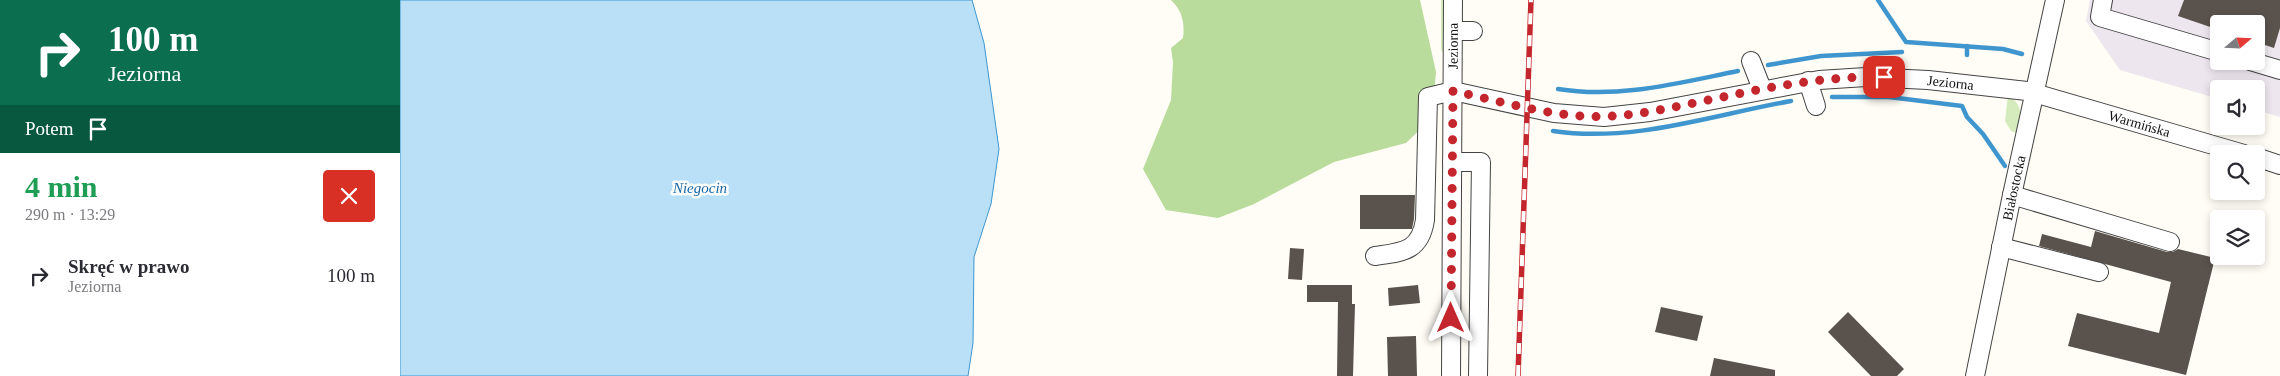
<!DOCTYPE html>
<html lang="pl">
<head>
<meta charset="utf-8">
<style>
	body { margin:0; font-family:"Times New Roman",serif; background:#f7f7f7; color:#2b2b33; height:100vh; display:flex; flex-direction:column; font-size:19px; white-space:nowrap }
	* { box-sizing:border-box; margin:0 }
	p { font-size:16px; color:#7c7c81 }
	.icon { flex:none; width:28px; height:28px; fill:none; stroke:currentColor; stroke-width:2; stroke-linecap:round; stroke-linejoin:round }
	.map { position:relative; flex:1; overflow:hidden }
	.details { display:flex; flex-direction:column; background:#fff; width:400px }
	.details>* { flex:none }
	.top-card { background:#0b6e4f; color:#fff; overflow:hidden }
	.needle { width:32px; rotate:71deg }
	.controls { position:absolute; left:1810px; top:15px; display:grid; gap:10px }
	.controls a { display:grid; place-items:center; width:55px; height:55px; border-radius:5px; background:#fff; box-shadow:0 2px 8px #0003; font-size:25px }
	.pin { position:absolute; display:grid; place-items:center; width:42px; height:42px; color:#fff; margin:-21px; border-radius:10px; box-shadow:0 2px 8px #0006 }
	.me { position:absolute; width:55px; margin:-28px; rotate:0deg; stroke-linejoin:round; filter:drop-shadow(0 0 4px #0008) }
	.turn { display:flex; align-items:center; gap:18px; height:105px; padding:0 25px; font-size:22px }
	.turn .icon { width:65px; height:65px; stroke-width:2.5 }
	.turn b { display:block; font-size:35px; line-height:42px }
	.then { display:flex; align-items:center; height:48px; padding:0 25px; background:#0003; gap:10px; font-size:19px }
	.round { display:grid; place-items:center; flex:none; width:52px; height:52px; border-radius:5px; background:#f7f7f7 }
	.head { display:flex; align-items:center; justify-content:space-between; height:85px; padding:0 25px }
	h1 { font-size:30px; font-weight:600; line-height:38px; color:#1e9e55 }
	ul { padding:0; list-style:none }
	li { display:flex; align-items:center; gap:15px; height:75px; padding:0 25px }
	li div { flex:1 }
	li b { display:block; font-size:19px }
	li em { font-style:normal }
	main { display:flex; flex:1; min-height:0 }
	.map>svg:first-child { display:block }
</style>
</head>
<body>
<main>
<section class="details">
<div class="top-card">
<div class="turn"><svg class="icon" aria-label="right" viewBox="0 0 24 24"><path d="M7 20v-9h11M14 6l5 5-5 5"/></svg><div><b>100 m</b>Jeziorna</div></div>
<div class="then">Potem<svg class="icon" aria-label="arrive" viewBox="0 0 24 24"><path d="M6 21V4h12l-3 4 3 4H6"/></svg></div>
</div>
<div class="head"><div><h1>4 min</h1><p>290 m · 13:29</p></div><a class="round" style="background:#d93025;color:#fff"><svg class="icon" aria-label="close" viewBox="0 0 24 24"><path d="M6 6l12 12M18 6L6 18"/></svg></a></div>
<ul>
<li><svg class="icon" aria-label="right" viewBox="0 0 24 24"><path d="M7 20v-9h11M14 6l5 5-5 5"/></svg><div><b>Skręć w prawo</b><p>Jeziorna</p></div><em>100 m</em></li>
</ul>
</section>
<div class="map">
<svg width="1880" height="376" viewBox="0 0 1880 376">
	<rect width="100%" height="100%" fill="#fffdf5"/>
	<path fill="#eee6ef" fill-rule="evenodd" d="M1690 0H1880V117L1856 110V89H1819V99L1720 70 1686 21ZM1819 24H1856V61H1819Z"/>
	<g fill="#d5ebbd">
		<polygon points="1041,0 1047,0 1046,56 1041,50"/>
		<path d="M1608 95C1624 105 1621 118 1619 134L1611 131 1605 121Z"/>
	</g>
	<path fill="#b9dc9c" d="M771 0H1020L1036 72 1032 118 1006 143 934 162 854 204 818 218 766 210 743 169 771 100 773 62 771 48 783 38C785 23 782 10 771 0Z"/>
	<polygon fill="#b9e0f7" stroke="#3f96cf" points="0,0 572,0 584,43 599,149 591,204 574,257 573,343 568,376 0,376"/>
	<g fill="none" stroke-linecap="round" stroke-linejoin="round">
		<g stroke="#3f96cf" stroke-width="4.5">
			<polyline points="1478,0 1506,42 1603,49 1622,54"/>
			<polyline points="1567,55 1567,46"/>
			<polyline points="1368,65 1421,56 1502,52"/>
			<path d="M1158 89C1219 99 1278 83 1338 71"/>
			<polyline points="1432,97 1489,97 1562,106 1567,117 1583,134 1605,166"/>
			<path d="M1153 131C1234 143 1312 115 1391 101"/>
		</g>
	</g>
	<g fill="#5a524d">
		<polygon points="1784,0 1880,0 1880,28 1874,48 1856,42 1856,24 1819,24 1819,30 1778,16"/>
		<polygon points="960,195 1015,195 1014,219 1012,229 960,229"/>
		<polygon points="1695,231 1767,252 1773,252 1778,249 1815,258 1786,375 1668,346 1677,313 1759,333 1771,282 1639,246 1642,234 1691,247"/>
		<polygon points="890,248 904,249 902,280 888,279"/>
		<polygon points="907,285 952,285 952,304 955,304 953,376 937,376 938,302 907,302"/>
		<polygon points="1018,285 1020,303 989,306 988,288"/>
		<polygon points="1261,307 1303,316 1297,341 1255,332"/>
		<polygon points="1448,312 1504,369 1497,376 1471,376 1428,332"/>
		<polygon points="1016,336 1017,376 988,376 987,337"/>
		<polygon points="1314,358 1375,370 1375,376 1310,376"/>
	</g>
	<g fill="none" stroke-linecap="round" stroke-linejoin="round">
		<g stroke="#444" stroke-width="20">
			<g id="minor">
				<polyline points="1703,0 1700,17 1819,52"/>
				<polyline points="1053,31 1073,31"/>
				<polyline points="1351,61 1362,89"/>
				<polyline points="1850,61 1880,70"/>
				<polyline points="1408,81 1416,106"/>
				<polyline points="1856,157 1880,165"/>
				<polyline points="1052,162 1081,162 1078,376"/>
				<polyline points="1612,195 1770,242"/>
				<polyline points="1601,247 1699,272"/>
				<path id="s1" d="M975 256C1002 252 1020 252 1025 220L1028 97 1053 91 1154 113 1204 117 1250 112 1419 80 1466 77 1528 80 1627 91 1844 154"/>
				<path id="s2" d="M1051 376 1053 0"/>
				<path id="s3" d="M1575 376 1612 195 1655 0"/>
			</g>
		</g>
		<use href="#minor" stroke="#fff" stroke-width="18"/>
		<g stroke="#c4262e" stroke-width="5.5">
			<polyline id="rail" points="1118,376 1131,0"/>
		</g>
		<use href="#rail" stroke="#fff" stroke-width="4" stroke-dasharray="11" stroke-linecap="butt"/>
	</g>
	<g fill="none" stroke-linecap="round" stroke-linejoin="round">
		<path stroke="#c4262e" stroke-width="9" stroke-dasharray="0 16.2" d="M1051 318 1053 91C1105 102 1160 120 1214 116 1244 114 1274 107 1304 101 1364 88 1423 76 1484 77"/>
	</g>
	<g text-anchor="middle" stroke-width="5" stroke-linejoin="round" paint-order="stroke">
		<g font-size="14" fill="#111" stroke="#fff">
			<text dy="5" stroke="none"><textPath href="#s2" startOffset="330">Jeziorna</textPath></text>
			<text dy="5" stroke="none"><textPath href="#s1" startOffset="721">Jeziorna</textPath></text>
			<text dy="5" stroke="none"><textPath href="#s1" startOffset="915">Warmińska</textPath></text>
			<text dy="5" stroke="none"><textPath href="#s3" startOffset="192">Białostocka</textPath></text>
		</g>
		<g font-size="15" font-style="italic" fill="#1768a6" stroke="#fff">
			<text x="300" y="193">Niegocin</text>
		</g>
	</g>
</svg>
<div class="controls">
<a><svg class="needle" viewBox="-14 -14 28 28"><path d="M0-13l5 13h-10z" fill="#e53935"/><path d="M0 13l5-13h-10z" fill="#7c7c81"/></svg></a>
<a><svg class="icon" aria-label="sound" viewBox="0 0 24 24"><path d="M4 9h4l5-4v14l-5-4H4zM17 9q2 3 0 6"/></svg></a>
<a><svg class="icon" aria-label="search" viewBox="0 0 24 24"><circle cx="10" cy="10" r="6"/><path d="M15 15l6 6"/></svg></a>
<a><svg class="icon" aria-label="layers" viewBox="0 0 24 24"><path d="M12 4l9 5-9 5-9-5zM3 14l9 5 9-5"/></svg></a>
</div>
<div class="pin" style="left:1484px;top:77px;background:#d93025"><svg class="icon" aria-label="arrive" viewBox="0 0 24 24"><path d="M6 21V4h12l-3 4 3 4H6"/></svg></div>
<svg class="me" style="left:1051px;top:318px" viewBox="-20 -20 40 40"><path d="M0-17L14 15 0 8-14 15z" fill="#c4262e" stroke="#fff" stroke-width="4"/></svg>
</div>
</main>
</body>
</html>
